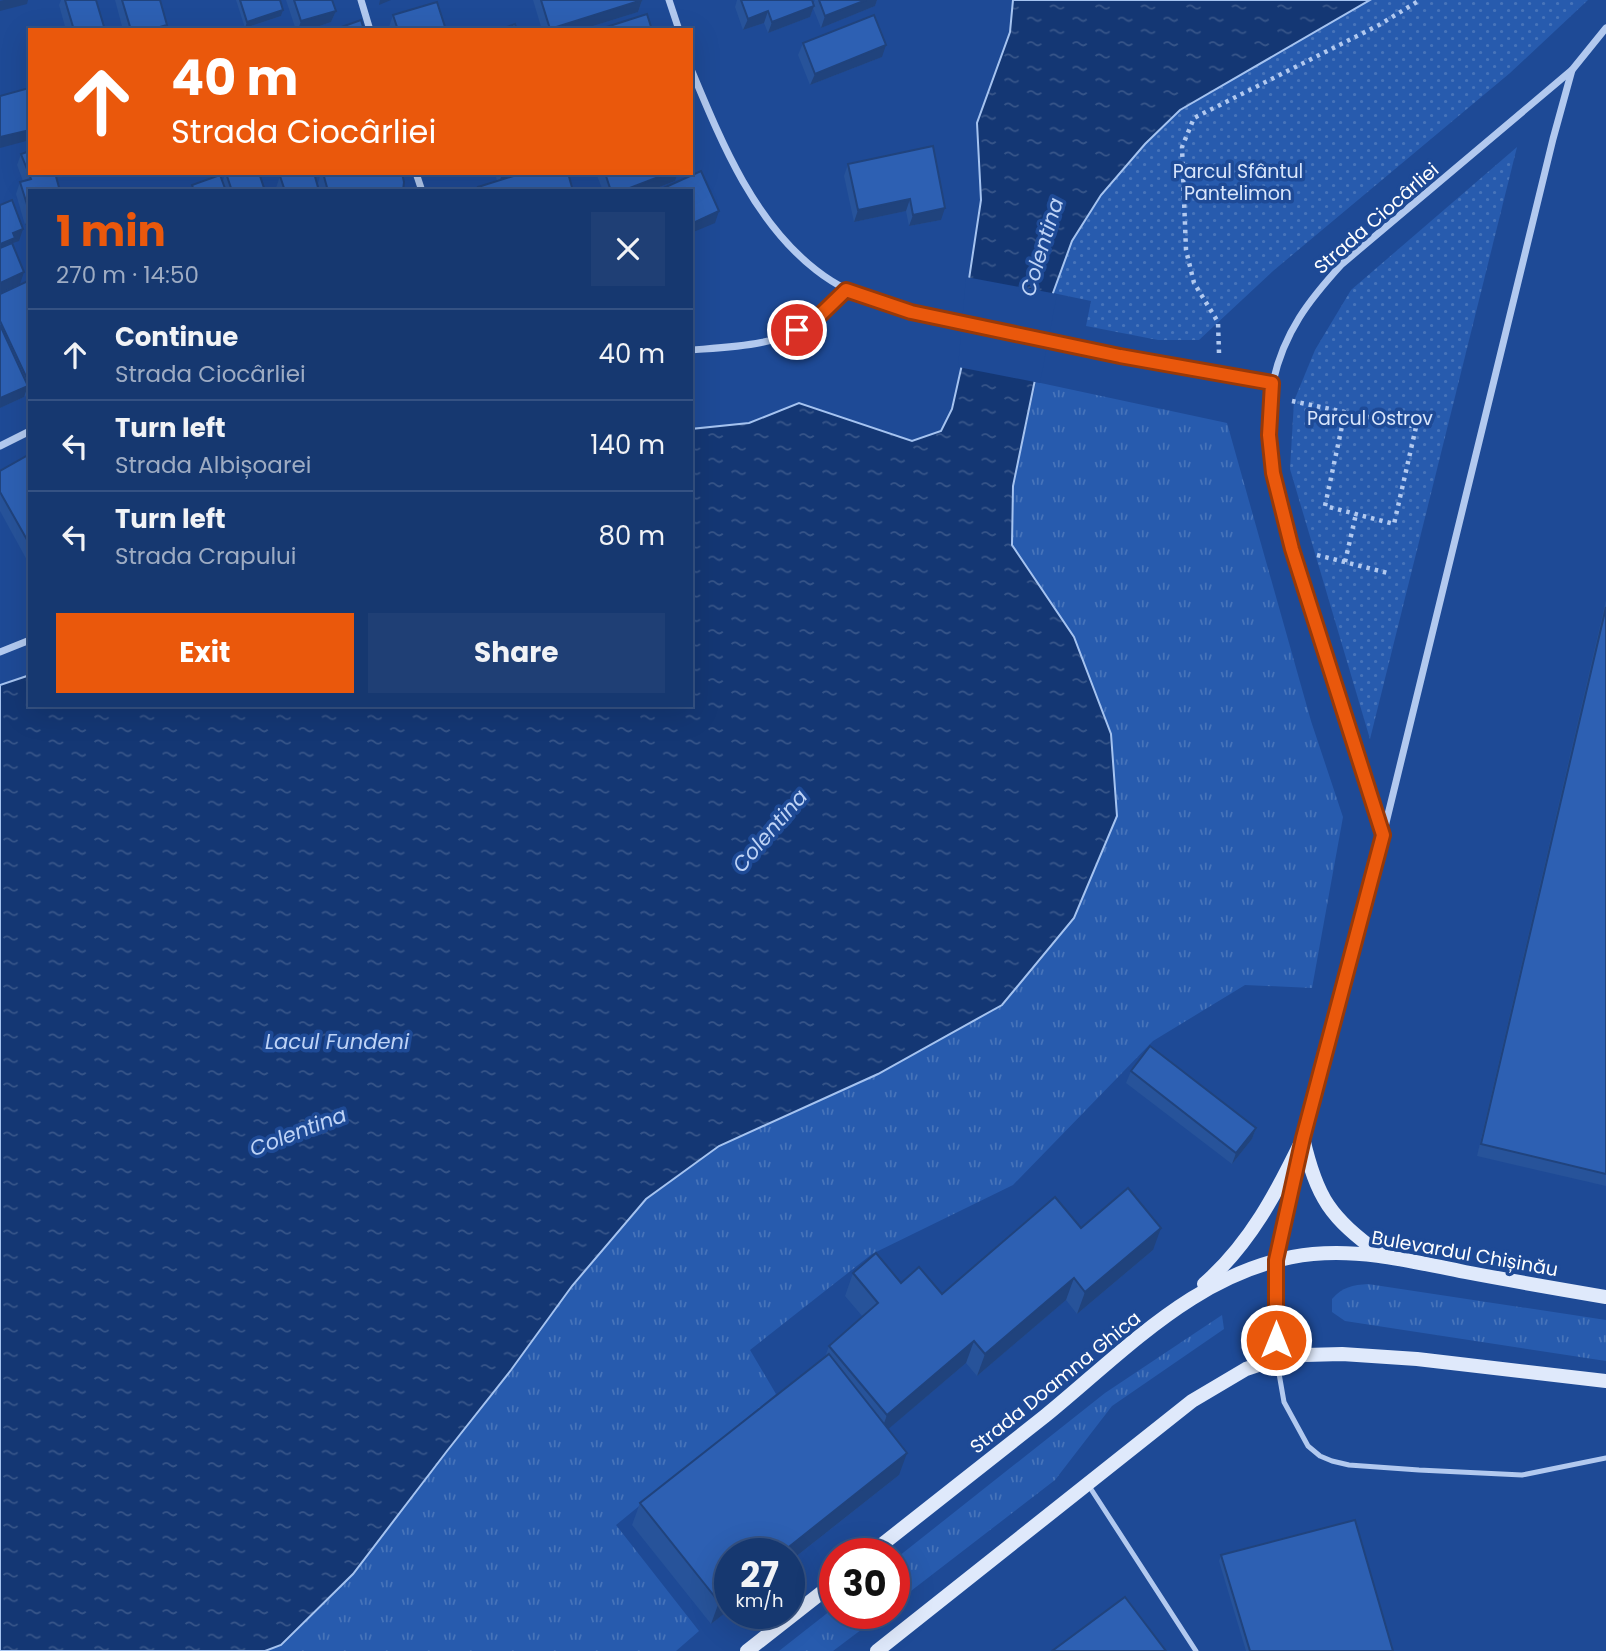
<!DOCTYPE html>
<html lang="en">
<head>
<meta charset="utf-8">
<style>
	body { margin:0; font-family:Poppins,sans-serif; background:#1f3f75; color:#f1f3f6; height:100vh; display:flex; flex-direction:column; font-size:26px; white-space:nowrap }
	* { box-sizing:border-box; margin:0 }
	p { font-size:23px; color:#9eacc3 }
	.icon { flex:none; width:38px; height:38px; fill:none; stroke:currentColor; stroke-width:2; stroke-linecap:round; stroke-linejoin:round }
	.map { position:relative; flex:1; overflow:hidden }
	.drawer { position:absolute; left:28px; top:189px; width:665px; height:518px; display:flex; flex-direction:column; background:#163870; border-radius:0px; box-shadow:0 7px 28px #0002,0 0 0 2px #355283 }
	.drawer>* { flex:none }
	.guide { position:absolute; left:28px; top:28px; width:665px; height:147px; border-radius:0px; box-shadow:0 7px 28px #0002,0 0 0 2px #355283; background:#ea580c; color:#fff; overflow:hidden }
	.speed { position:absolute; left:714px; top:1538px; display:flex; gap:14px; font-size:35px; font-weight:700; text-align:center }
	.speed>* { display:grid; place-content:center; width:91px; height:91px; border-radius:50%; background:#163870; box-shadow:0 7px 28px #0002,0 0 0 2px #355283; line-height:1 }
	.speed small { font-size:18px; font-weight:400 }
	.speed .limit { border:10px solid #d22; background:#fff; color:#111 }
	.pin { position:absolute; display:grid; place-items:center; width:60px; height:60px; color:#fff; margin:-30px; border:4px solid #fff; border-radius:50%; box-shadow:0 2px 7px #0007 }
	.me { position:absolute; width:77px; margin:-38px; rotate:0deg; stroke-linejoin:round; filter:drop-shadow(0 0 5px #0008) }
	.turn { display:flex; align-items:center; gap:24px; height:147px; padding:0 28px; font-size:32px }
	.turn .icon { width:91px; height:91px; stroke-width:2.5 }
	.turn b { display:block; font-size:49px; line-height:60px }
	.round { display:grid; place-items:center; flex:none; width:74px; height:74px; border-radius:0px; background:#1f3f75 }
	.headline { display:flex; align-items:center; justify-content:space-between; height:119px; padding:0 28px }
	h1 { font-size:42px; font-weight:700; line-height:52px; color:#ea580c }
	.primary-button { display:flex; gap:14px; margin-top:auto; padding:14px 28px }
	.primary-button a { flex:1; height:80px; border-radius:0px; background:#ea580c; color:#fff; font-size:28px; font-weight:700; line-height:80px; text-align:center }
	.primary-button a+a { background:#1f3f75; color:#f1f3f6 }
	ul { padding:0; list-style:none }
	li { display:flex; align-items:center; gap:21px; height:91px; padding:0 28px; border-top:2px solid #355283 }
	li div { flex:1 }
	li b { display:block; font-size:26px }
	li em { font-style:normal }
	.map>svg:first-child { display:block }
</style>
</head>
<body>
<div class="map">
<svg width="1606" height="1651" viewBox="0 0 1606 1651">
	<defs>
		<pattern id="grass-tufts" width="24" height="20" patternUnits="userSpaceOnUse" patternTransform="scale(1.75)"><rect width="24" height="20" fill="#275bae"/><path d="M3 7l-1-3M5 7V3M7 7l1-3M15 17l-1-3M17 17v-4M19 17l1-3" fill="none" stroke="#4774ba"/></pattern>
		<pattern id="park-dots" width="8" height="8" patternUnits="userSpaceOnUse" patternTransform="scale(1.75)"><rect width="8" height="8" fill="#275bae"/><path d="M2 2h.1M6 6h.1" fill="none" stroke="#4774ba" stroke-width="1.8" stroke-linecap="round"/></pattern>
		<pattern id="water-ripples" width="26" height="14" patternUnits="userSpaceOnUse" patternTransform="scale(1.75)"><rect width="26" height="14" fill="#143774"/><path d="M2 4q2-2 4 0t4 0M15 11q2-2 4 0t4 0" fill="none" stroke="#375589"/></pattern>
	</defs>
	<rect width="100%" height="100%" fill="#1e4a96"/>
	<g fill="url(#grass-tufts)">
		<polygon points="1036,382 1227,423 1311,721 1343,817 1312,988 1245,985 1153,1041 1013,1185 872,1254 750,1350 776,1394 616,1525 699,1631 676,1651 265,1651 281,1645 447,1451 511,1370 572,1286 646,1199 719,1146 878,1074 1002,1005 1040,961 1074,918 1111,734 1074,637 1012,545 1013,486"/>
		<path d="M1368 1284 1606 1320V1361L1345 1321 1332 1312V1299C1342 1287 1353 1285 1368 1284Z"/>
		<polygon points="1222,1315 1224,1329 1112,1406 1055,1480 894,1604 894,1560 1105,1393"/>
		<polygon points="835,1607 835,1614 882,1614 833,1651 779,1651"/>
	</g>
	<g fill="url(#park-dots)">
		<polygon points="1370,0 1588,0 1510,73 1273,271 1199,340 1158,340 1086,326 1091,301 1053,293 1072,241 1101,195 1145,144 1180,110"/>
		<polygon points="1517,147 1370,739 1290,469 1294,401 1315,350 1351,290"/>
	</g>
	<polygon fill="url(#water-ripples)" stroke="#a5c3f0" stroke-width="2" points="1013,0 1370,0 1180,110 1145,144 1101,195 1072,241 1053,293 1013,486 1012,545 1074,637 1111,734 1117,816 1074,918 1002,1005 878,1074 719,1146 646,1199 572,1286 511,1370 447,1451 353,1574 281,1645 265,1651 0,1651 0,685 30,675 30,705 691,705 691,429 749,423 799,403 912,441 941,431 952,409 963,360 969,279 981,200 977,123 1010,32"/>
	<polygon fill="#1e4a96" points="966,277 1057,294 1040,383 958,367"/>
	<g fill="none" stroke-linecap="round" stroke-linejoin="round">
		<g stroke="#b2c9ef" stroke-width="4.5" stroke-dasharray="3.5 5" stroke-linecap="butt">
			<polyline points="1219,353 1218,322 1194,283 1186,250 1182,147 1194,118 1379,25 1420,0"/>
			<polyline points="1292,401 1416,427 1394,524 1325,506 1345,412"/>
			<polyline points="1317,555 1388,573"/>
			<polyline points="1345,562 1356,514"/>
		</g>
		<g stroke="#b2c9ef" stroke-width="5">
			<polyline points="1277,1362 1284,1402 1308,1446 1320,1456 1332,1461 1349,1465 1419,1470 1522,1475 1606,1458"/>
			<polyline points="1089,1486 1196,1651"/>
		</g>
		<g stroke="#b2c9ef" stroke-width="7">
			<polyline points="361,0 370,30"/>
			<polyline points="669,0 679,30"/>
			<path d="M691 69C721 141 753 221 816 270 869 312 943 319 1006 332 1095 351 1183 367 1272 383"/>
			<polyline points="416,173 422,191"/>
			<path d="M691 350C730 347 781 346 814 321 825 312 835 300 846 290"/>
			<polyline points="0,446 30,431"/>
			<polyline points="0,652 30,640"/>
			<path d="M1383 835C1362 770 1342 706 1321 641 1298 566 1255 460 1273 382 1284 332 1309 300 1342 264L1572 70 1606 28"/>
			<polyline points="1303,1138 1383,835 1553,139 1572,70"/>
			<polyline points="1276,1359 1276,1260 1298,1160"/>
		</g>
		<g stroke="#dfe9fb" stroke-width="14">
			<path d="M1303 1138C1317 1199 1330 1217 1380 1254"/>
			<path d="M1204 1284C1250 1244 1277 1192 1303 1138"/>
			<path d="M870 1554C928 1508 987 1462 1045 1416 1126 1350 1203 1265 1313 1254 1365 1249 1414 1262 1465 1272 1512 1281 1559 1289 1606 1297"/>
			<polyline points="747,1651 835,1582"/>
			<polyline points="877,1651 1192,1401 1246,1369 1276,1359 1305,1355 1342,1354 1417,1359 1606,1381"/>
		</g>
	</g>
	<g fill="#27539a">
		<polygon points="61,0 96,0 105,30 66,30 59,5"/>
		<polygon points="115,0 160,0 165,30 123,30"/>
		<polygon points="236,0 280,0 283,10 281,16 245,28"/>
		<polygon points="286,0 332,0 336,11 331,22 308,30 296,30"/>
		<polygon points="533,0 642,0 638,12 580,30 542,30"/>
		<polygon points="737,0 812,0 813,4 815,0 877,0 875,6 821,28 813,8 810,17 768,33 764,23 743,30 735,7"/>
		<polygon points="393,15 446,30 390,30 389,27"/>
		<polygon points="803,43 882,57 810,85 798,55"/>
		<polygon points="933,146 941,220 909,226 906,211 854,222 844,176 848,164"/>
		<polygon points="21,154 55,173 30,191 30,224 25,225 16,194 20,182 23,181 17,165"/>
		<polygon points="225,173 259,173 265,191 190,191 192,185 223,181"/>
		<polygon points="289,173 402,173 403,191 320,191 318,183 320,176 316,178 319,191 277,191 276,188 280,176"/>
		<polygon points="495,173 568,173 573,191 477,191 478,187 497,181"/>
		<polygon points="596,173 678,173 675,181 649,191 603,191"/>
		<polygon points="30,280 30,400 28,401 25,395 24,397 0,408 0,294"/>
		<polygon points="30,454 30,561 28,562 0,511 0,471"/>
		<polygon points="1606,600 1606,1186 1477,1156"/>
		<polygon points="1131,1071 1256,1128 1252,1139 1232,1164 1126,1083"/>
		<polygon points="1081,1228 1153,1250 1077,1314 1066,1300 977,1376 966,1363 888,1429 899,1475 711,1624 632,1525 640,1503 825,1357 829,1346 863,1317 845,1296 853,1273 901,1283 942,1294"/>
		<polygon points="1221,1555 1393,1651 1246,1651 1219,1561"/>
	</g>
	<g fill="#20437d">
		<polygon points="4,0 28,0 27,4 0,11 0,1"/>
		<polygon points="380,0 391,0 379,5"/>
		<polygon points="642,0 638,12 580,30 549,30 550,29"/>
		<polygon points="866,0 877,0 875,6 821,28 825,16"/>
		<polygon points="814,6 810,17 768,33 772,22"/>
		<polygon points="283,10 281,16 245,28 247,22"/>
		<polygon points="336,11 331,22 308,30 298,30 301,21"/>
		<polygon points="768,11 764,23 743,30 748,19"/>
		<polygon points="167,25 165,30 149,30"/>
		<polygon points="886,45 882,57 810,85 815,74"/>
		<polygon points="30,130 30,140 0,148 0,137"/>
		<polygon points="317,173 322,173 320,176 315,178"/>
		<polygon points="505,173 540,173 498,186 502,174"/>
		<polygon points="669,173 678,173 675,181 649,191 622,191"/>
		<polygon points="910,199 906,211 854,222 858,210"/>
		<polygon points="945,208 941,220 909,226 913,215"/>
		<polygon points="719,211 715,223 691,233 691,224"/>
		<polygon points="30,214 30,224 25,225"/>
		<polygon points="23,229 19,241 13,243 11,249 0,254 0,244 13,233"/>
		<polygon points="24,272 20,284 0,293 0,283"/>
		<polygon points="28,386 24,397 0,408 0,398"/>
		<polygon points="1256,1128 1252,1139 1232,1164 1236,1153"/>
		<polygon points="1161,1228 1153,1250 1077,1314 1085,1292"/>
		<polygon points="1074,1278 1066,1300 977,1376 985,1354"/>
		<polygon points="974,1341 966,1363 879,1437 887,1415"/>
		<polygon points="907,1453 899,1475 789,1562 789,1554 780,1554"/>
		<polygon points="730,1594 730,1609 711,1624 719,1602"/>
	</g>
	<g fill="#2d60b3" stroke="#20437d" stroke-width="2">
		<polygon points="65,0 96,0 105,30 74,30"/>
		<polygon points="122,0 160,0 167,25 149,30 131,30"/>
		<polygon points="240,0 280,0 283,10 247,22"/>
		<polygon points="294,0 332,0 336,11 301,21"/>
		<polygon points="541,0 642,0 550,29"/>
		<polygon points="741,0 812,0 814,6 772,22 768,11 748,19"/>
		<polygon points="819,0 866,0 825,16"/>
		<polygon points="437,2 446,30 398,30 393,15"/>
		<polygon points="647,14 652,30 597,30"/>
		<polygon points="874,15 886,45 815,74 803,43"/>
		<polygon points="361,20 364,30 333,30"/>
		<polygon points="515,24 517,30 499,30"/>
		<polygon points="29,88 30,130 0,137 0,96"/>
		<polygon points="933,146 945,208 913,215 910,199 858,210 848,164"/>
		<polygon points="30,151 30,173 55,173 60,191 30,191 30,214 20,182 31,179 21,154"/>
		<polygon points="701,171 719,211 691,224 691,191 657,191"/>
		<polygon points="226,173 259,173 265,191 232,191"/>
		<polygon points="289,173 314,173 319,191 285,191 280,176"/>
		<polygon points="323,173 402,173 404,182 403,191 328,191"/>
		<polygon points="523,173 568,173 573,191 479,191 478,187"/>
		<polygon points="605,173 669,173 622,191 611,191"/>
		<polygon points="220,175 226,191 194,191 192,185"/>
		<polygon points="12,200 23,229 13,233 15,238 0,244 0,205"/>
		<polygon points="12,243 24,272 0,283 0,248"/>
		<polygon points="30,280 30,385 0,321 0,294"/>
		<polygon points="0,325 28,386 0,398"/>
		<polygon points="30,454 30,545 0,492 0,471"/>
		<polygon points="1606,607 1606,1174 1481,1144"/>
		<polygon points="1150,1046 1256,1128 1236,1153 1131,1071"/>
		<polygon points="1128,1188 1161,1228 1085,1292 1074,1278 985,1354 974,1341 887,1415 829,1346 878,1303 853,1273 876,1253 901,1283 919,1267 942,1294 1055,1197 1081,1228"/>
		<polygon points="829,1354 907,1453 780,1554 730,1554 730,1594 719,1602 640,1503"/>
		<polygon points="1355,1520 1393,1651 1250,1651 1221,1555"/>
		<polygon points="1125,1597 1166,1651 1052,1651"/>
	</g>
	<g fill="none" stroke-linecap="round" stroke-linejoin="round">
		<g stroke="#983908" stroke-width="18">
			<polyline id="route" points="797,330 813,322 846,290 911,312 1120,356 1272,383 1269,435 1273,473 1292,549 1383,835 1303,1138 1276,1260 1276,1340"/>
		</g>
		<use href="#route" stroke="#ea580c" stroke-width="12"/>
	</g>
	<g text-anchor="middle" stroke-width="7" stroke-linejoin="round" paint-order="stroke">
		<g font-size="19" fill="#d8e5fb" stroke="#1e4a96">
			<text x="1238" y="178">Parcul Sfântul<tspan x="1238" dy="22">Pantelimon</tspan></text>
			<text x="1370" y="425">Parcul Ostrov</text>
		</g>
		<g font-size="19" fill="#fff" stroke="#1e4a96">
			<text transform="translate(1376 218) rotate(-41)" y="7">Strada Ciocârliei</text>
			<text transform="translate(1465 1253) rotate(10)" y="7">Bulevardul Chișinău</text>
			<text transform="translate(1055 1382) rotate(-39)" y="7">Strada Doamna Ghica</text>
		</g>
		<g font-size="21" font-style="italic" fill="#bed3f6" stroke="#1e4a96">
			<text transform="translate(1042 247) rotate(-73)" y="7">Colentina</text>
			<text transform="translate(770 831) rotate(-49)" y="7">Colentina</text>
			<text x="337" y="1049">Lacul Fundeni</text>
			<text transform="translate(298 1132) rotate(-21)" y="7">Colentina</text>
		</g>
	</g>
</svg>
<div class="speed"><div>27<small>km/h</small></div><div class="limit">30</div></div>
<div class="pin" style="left:797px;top:330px;background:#d93025"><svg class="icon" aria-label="arrive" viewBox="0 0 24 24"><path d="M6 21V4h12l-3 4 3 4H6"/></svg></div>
<svg class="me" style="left:1276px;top:1340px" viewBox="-20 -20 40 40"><circle r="17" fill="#ea580c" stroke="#fff" stroke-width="3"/><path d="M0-11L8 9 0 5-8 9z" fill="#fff"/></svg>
<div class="guide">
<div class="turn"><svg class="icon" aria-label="ahead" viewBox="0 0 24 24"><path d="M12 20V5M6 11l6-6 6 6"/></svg><div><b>40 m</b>Strada Ciocârliei</div></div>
</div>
<section class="drawer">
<div class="headline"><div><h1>1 min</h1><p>270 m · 14:50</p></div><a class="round"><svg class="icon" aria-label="close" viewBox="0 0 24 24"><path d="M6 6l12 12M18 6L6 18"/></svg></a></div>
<ul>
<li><svg class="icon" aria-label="ahead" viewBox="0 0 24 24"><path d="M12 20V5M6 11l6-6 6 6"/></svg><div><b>Continue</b><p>Strada Ciocârliei</p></div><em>40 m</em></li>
<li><svg class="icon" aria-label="left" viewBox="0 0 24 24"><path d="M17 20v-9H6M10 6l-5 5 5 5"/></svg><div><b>Turn left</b><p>Strada Albișoarei</p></div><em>140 m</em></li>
<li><svg class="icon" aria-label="left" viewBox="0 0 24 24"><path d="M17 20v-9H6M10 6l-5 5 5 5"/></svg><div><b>Turn left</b><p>Strada Crapului</p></div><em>80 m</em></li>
</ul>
<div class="primary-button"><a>Exit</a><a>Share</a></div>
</section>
</div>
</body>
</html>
